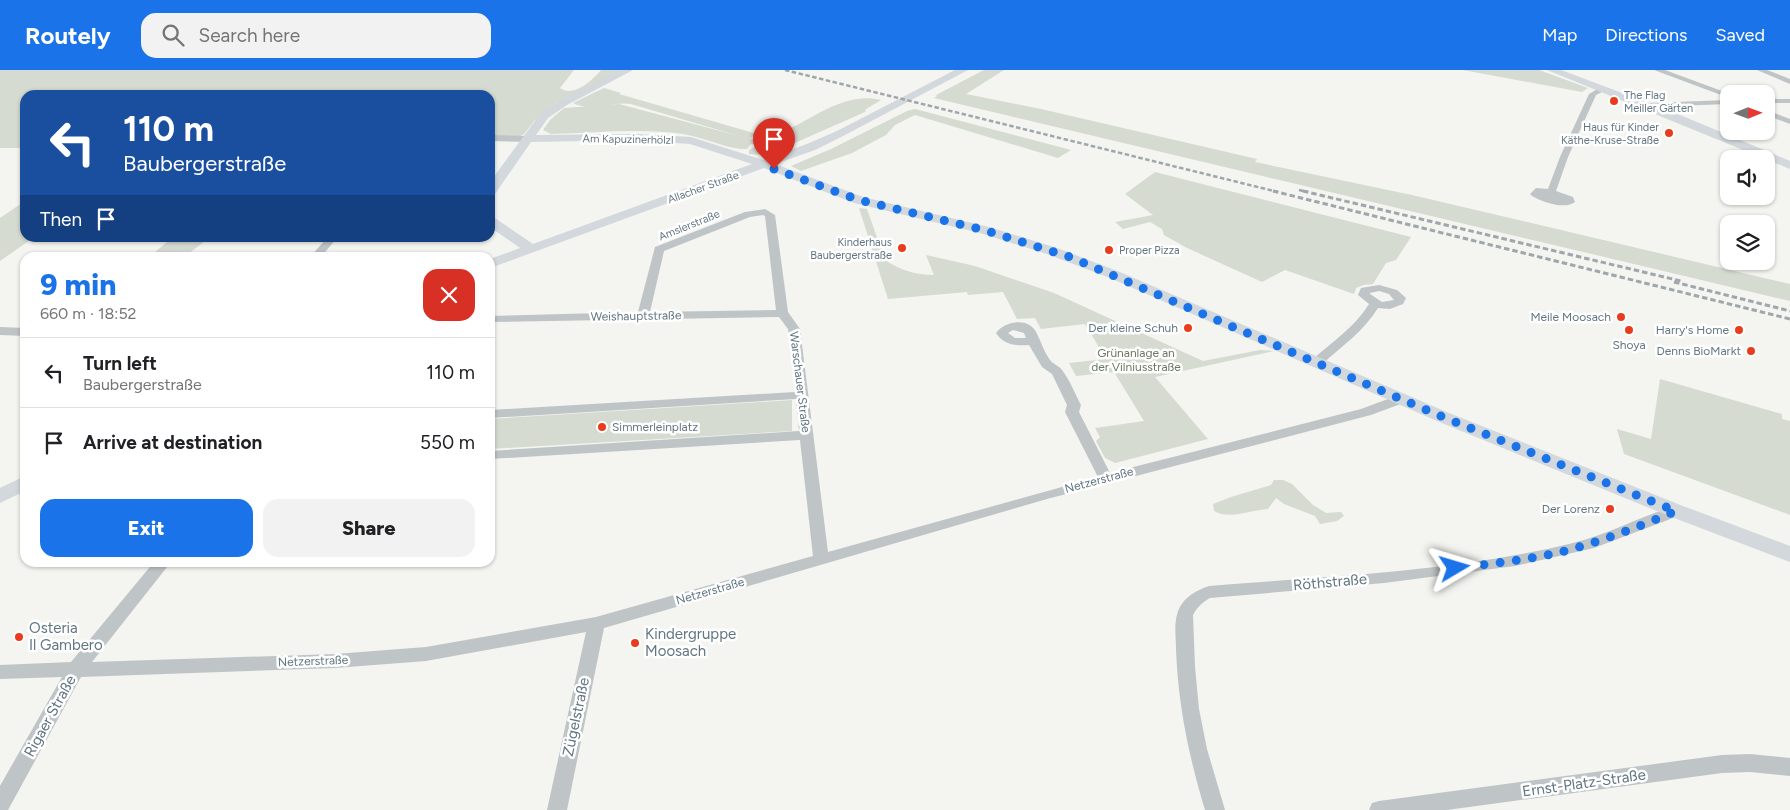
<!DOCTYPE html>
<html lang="en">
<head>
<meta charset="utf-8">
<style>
	body { margin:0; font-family:Figtree,sans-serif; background:#f2f2f2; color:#202124; height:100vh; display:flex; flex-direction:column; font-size:19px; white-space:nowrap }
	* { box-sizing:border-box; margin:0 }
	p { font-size:16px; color:#757577 }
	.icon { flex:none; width:28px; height:28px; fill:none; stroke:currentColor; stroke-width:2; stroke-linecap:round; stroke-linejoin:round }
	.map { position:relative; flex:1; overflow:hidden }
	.drawer { position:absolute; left:20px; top:182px; width:475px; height:315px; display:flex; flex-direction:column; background:#fff; border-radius:15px; box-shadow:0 1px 4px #0004 }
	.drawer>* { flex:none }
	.hud { position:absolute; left:20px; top:20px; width:475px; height:152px; border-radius:15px; box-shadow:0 1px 4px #0004; background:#1a4fa0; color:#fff; overflow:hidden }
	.needle { width:32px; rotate:89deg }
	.fabs { position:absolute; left:1720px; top:15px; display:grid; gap:10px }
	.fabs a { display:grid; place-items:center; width:55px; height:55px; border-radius:10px; background:#fff; box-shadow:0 1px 4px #0004; font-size:25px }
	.pin { position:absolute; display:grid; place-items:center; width:42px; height:42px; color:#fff; margin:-51px -21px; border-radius:50% 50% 50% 0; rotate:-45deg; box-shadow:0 0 5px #0007 }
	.pin .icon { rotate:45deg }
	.me { position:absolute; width:55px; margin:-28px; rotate:83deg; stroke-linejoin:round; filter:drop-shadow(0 0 4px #0008) }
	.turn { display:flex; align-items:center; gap:18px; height:105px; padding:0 20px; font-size:22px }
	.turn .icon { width:65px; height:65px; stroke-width:2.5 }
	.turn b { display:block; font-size:35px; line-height:42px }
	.then { display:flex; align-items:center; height:48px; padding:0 20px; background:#0003; gap:10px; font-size:19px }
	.round { display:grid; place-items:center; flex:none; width:52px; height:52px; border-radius:15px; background:#f2f2f2 }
	.head { display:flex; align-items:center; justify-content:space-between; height:85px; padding:0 20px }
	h1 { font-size:30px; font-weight:800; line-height:38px; color:#1a73e8 }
	.primary-button { display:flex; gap:10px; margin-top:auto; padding:10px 20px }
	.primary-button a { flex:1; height:58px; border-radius:15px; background:#1a73e8; color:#fff; font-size:20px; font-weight:800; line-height:58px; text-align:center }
	.primary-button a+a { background:#f2f2f2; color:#202124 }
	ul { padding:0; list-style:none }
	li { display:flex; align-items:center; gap:15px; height:70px; padding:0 20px; border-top:1px solid #e0e0e0 }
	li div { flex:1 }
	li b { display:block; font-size:19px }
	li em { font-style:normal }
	header { display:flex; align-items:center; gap:30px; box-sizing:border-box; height:70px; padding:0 25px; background:#1a73e8; color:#fff }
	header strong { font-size:24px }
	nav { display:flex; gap:28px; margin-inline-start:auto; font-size:18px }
	.search { width:350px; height:45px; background:#f2f2f2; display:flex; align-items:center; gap:12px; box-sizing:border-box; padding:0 18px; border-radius:15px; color:#757577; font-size:19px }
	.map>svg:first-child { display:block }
</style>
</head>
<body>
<header>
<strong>Routely</strong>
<div class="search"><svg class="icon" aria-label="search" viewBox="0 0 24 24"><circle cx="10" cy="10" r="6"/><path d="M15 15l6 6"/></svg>Search here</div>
<nav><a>Map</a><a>Directions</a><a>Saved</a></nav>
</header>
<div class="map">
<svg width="1790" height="740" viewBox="0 0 1790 740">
	<rect width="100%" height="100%" fill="#f4f4f0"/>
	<g fill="#d5dbd1">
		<path d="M0 0H574L560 18C573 28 593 10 601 0H625L556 33 535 50 524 64 517 68H490V25H25V78H0Z"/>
		<polygon points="984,0 1004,0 966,24 1041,39 1257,89 1255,92 1412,125 1790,214 1790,231 934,28 937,26 936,25"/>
		<polygon points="1463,0 1539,0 1588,18 1582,22"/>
		<path d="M604 18 621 23 619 24 757 64 749 69C795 71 832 18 881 30L866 39 865 42 772 83 763 85 749 84V80L758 75 757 74H751L747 79C729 80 703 67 683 64 640 58 594 63 551 64L543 60 550 50 564 38 619 34 739 66 631 34C613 31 590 42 573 33Z"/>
		<polygon points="915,39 1071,80 1058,88 915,45 895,55 886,65 852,83 801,101 791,96 831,79 907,41"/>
		<polygon points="1155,102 1411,167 1396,190 1386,193 1373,214 1363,215 1356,218 1354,224 1285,200 1262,212 1187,178 1164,165 1162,159 1150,152 1123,159 1115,152 1153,145 1125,124"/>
		<polygon points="25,131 25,168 33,168 0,191 0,148"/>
		<path d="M859 138 867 139 885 190C900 200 916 205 934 205L926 185 975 196 1054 223 1203 291 1260 280 1274 281 1155 307 1208 369 1115 393 1105 388 1096 371 1100 367 1095 358 1144 351 1114 302 1076 306 1069 293 1106 289 1085 254 1041 259 1035 248 1017 249 1003 222 968 225 967 222 888 229Z"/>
		<polygon points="172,168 209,168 184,187 149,187"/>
		<polygon points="1660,309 1782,344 1782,349 1790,351 1790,445 1624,384 1617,359 1651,369"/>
		<polygon points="792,330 792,361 490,379 490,349"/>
		<path d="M1274 410H1283L1292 414 1313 435 1326 443 1341 442 1344 446 1337 451 1320 454 1315 446 1284 434 1276 428 1268 439C1251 440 1230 450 1214 441L1213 434 1231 427 1271 415Z"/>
	</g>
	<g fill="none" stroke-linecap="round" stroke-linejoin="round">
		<g fill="#bfc4c6" fill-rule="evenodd">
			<polygon points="1654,0 1665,0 1730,24 1729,28"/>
			<polygon points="1757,0 1767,0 1790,9 1790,14"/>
			<path d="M1601 17 1608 19 1596 25 1568 87 1556 121 1573 127 1575 132C1565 140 1542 132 1532 126L1530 124 1536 118 1548 119 1560 87 1589 24Z"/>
			<rect x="1766" y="29" width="24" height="4"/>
			<polygon points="1729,30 1729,34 1646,37 1642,35 1646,33"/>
			<polygon points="1766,40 1790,49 1790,54 1766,45"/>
			<polygon points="490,65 529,66 533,69 529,72 490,71"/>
			<path d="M765 139 775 145 788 242 800 259 828 482 1098 407 1065 342 1067 335 1052 304 1042 297 1029 275C1015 276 1004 275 996 263 1005 251 1028 247 1036 262 1041 271 1044 282 1050 290 1053 294 1059 296 1062 300 1070 310 1075 324 1081 335L1079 342 1110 403 1361 339 1396 326H1406L1408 329 1406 332 1371 345 1047 429 604 558 567 740H547L586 562 426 591 335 598 81 607 8 740H0V716L62 607 0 609V595L71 592 154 492H171L92 592 335 584 426 577 596 547 813 486 800 370 490 389V381L799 361 796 329 490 348V340L795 322 788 259 779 247 490 252V246L638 242 655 177 745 142ZM763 145 765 146 776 240 650 242 664 181 750 147ZM1013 260 1024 263 1026 268H1015L1008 263Z"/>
			<polygon points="327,168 337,168 320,188 309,188"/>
			<path d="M1379 215 1397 220 1406 228 1403 234 1390 239 1378 238C1364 261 1341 277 1321 295H1313L1311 292 1313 289C1332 272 1355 257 1369 234L1358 225 1361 218ZM1379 221 1389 224 1394 230 1382 232 1370 224V223Z"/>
			<polygon points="0,257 25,258 25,266 0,265"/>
			<path d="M1676 436 1681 437 1683 441 1681 445 1594 478 1515 496 1384 513 1210 528C1203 532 1197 537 1193 545L1195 597 1199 639 1207 679 1225 740H1205C1189 687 1178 635 1176 579 1176 568 1174 555 1177 545 1181 529 1194 521 1209 516 1330 506 1455 502 1573 473 1609 464 1641 446 1676 436Z"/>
			<polygon points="1750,684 1790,688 1790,706 1750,702 1722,703 1447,740 1369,740 1372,733 1379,731 1722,685"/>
		</g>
		<g fill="#d2d8dc" fill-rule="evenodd">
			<polygon points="620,0 633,0 567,35 548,48 536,65 636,64 691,67 763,90 807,74 837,61 955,0 968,0 845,65 815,80 775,94 863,127 989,157 1057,178 1120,202 1449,343 1683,436 1790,476 1790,492 1669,446 1437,351 1110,208 1047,184 980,163 854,133 764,98 490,198 490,189 520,178 490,157 490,147 495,148 533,174 752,94 690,74 636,70 531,72 495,124 490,125 490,112 540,44 559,31"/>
			<polygon points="1547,0 1561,0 1673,42 1790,91 1790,99"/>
			<polygon points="25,406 25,421 0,433 0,418"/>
		</g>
		<g stroke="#9fa7ac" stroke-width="2.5" stroke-dasharray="4.5 2.5" stroke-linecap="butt">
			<polyline points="785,0 1278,122"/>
			<polyline points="1299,120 1308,122"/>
		</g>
		<g stroke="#9fa7ac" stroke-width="3" stroke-dasharray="5.5 3" stroke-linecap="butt">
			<polyline points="1273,121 1790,249"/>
			<polyline points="1303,121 1681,211"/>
			<polyline points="1674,212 1790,241"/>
		</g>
	</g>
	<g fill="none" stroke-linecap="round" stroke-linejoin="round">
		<path stroke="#1a73e8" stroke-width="9" stroke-dasharray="0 16.2" d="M774 99 859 130 984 160 1070 187 1443 347 1676 441C1638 457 1600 472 1561 482 1527 490 1490 494 1455 498"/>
	</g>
	<g fill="#e83c1c" stroke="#fff" stroke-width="2">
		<circle cx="1614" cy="31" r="5"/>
		<circle cx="1669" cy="63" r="5"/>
		<circle cx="902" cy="178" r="5"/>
		<circle cx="1109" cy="180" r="5"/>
		<circle cx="1621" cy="247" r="5"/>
		<circle cx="1188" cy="258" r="5"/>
		<circle cx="1629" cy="260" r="5"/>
		<circle cx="1739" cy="260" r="5"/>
		<circle cx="1751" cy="281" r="5"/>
		<circle cx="602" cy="357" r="5"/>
		<circle cx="1610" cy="439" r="5"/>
		<circle cx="19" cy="567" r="5"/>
		<circle cx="635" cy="573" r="5"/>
	</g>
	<g text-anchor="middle" stroke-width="5" stroke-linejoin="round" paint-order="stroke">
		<g font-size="11" fill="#627682" stroke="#fff" text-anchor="start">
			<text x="1624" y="29">The Flag<tspan x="1624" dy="13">Meiller Gärten</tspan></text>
			<text x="1659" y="61" text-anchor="end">Haus für Kinder<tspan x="1659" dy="13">Käthe-Kruse-Straße</tspan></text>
			<text x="892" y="176" text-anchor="end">Kinderhaus<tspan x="892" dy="13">Baubergerstraße</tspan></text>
			<text x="1119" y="184">Proper Pizza</text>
		</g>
		<g font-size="11" fill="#627682" stroke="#fff">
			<text transform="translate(628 69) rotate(1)" y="4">Am Kapuzinerhölzl</text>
			<text transform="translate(703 117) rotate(-20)" y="4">Allacher Straße</text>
			<text transform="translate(689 155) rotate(-22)" y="4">Amslerstraße</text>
		</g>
		<g font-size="12" fill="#627682" stroke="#fff">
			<text transform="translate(636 246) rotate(-1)" y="4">Weishauptstraße</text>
			<text transform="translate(800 312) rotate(83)" y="4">Warschauer Straße</text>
			<text transform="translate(1099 410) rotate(-15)" y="4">Netzerstraße</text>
			<text transform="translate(710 521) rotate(-16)" y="4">Netzerstraße</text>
			<text transform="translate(313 591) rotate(-2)" y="4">Netzerstraße</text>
		</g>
		<g font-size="12" fill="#627682" stroke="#fff" text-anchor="end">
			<text x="1611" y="251">Meile Moosach</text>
			<text x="1178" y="262">Der kleine Schuh</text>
			<text x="1729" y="264">Harry's Home</text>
			<text x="1629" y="279" text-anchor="middle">Shoya</text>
			<text x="1741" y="285">Denns BioMarkt</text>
			<text x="612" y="361" text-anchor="start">Simmerleinplatz</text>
			<text x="1600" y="443">Der Lorenz</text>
		</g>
		<g font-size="12" fill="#687961" stroke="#fff">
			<text x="1136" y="287">Grünanlage an<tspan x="1136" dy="14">der Vilniusstraße</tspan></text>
		</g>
		<g font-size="15" fill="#627682" stroke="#fff">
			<text transform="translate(1330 512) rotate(-5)" y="5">Röthstraße</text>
			<text transform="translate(50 646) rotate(-61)" y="5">Rigaer Straße</text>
			<text transform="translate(576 647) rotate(-78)" y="5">Zügelstraße</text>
			<text transform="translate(1584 713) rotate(-8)" y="5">Ernst-Platz-Straße</text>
		</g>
		<g font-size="15" fill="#627682" stroke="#fff" text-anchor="start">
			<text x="29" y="563">Osteria<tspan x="29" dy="17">Il Gambero</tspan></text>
			<text x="645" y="569">Kindergruppe<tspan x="645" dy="17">Moosach</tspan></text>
		</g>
	</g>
</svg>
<div class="fabs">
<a><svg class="needle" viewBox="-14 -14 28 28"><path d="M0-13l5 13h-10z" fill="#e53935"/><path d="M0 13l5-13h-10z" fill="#757577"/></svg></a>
<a><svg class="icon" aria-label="sound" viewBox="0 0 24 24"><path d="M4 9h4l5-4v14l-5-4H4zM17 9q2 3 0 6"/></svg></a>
<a><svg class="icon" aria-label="layers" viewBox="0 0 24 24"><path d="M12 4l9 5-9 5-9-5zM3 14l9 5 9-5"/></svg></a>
</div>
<div class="pin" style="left:774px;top:99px;background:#d93025"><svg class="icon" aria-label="arrive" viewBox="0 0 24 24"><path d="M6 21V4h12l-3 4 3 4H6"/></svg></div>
<svg class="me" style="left:1455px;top:498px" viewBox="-20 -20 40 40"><path d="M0-17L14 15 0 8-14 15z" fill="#1a73e8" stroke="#fff" stroke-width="4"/></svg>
<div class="hud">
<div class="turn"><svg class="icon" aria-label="left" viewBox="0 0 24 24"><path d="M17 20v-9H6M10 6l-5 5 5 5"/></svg><div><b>110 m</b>Baubergerstraße</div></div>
<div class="then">Then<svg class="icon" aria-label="arrive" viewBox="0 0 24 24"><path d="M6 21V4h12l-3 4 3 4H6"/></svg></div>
</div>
<section class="drawer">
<div class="head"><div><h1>9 min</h1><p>660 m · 18:52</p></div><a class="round" style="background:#d93025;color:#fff"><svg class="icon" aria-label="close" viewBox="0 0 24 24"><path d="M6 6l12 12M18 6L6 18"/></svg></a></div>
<ul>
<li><svg class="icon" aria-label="left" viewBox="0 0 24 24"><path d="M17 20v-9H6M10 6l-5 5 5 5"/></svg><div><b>Turn left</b><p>Baubergerstraße</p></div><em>110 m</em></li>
<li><svg class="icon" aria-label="arrive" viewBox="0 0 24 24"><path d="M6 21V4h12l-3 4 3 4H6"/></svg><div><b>Arrive at destination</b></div><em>550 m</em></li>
</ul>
<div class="primary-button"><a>Exit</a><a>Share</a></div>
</section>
</div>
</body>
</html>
